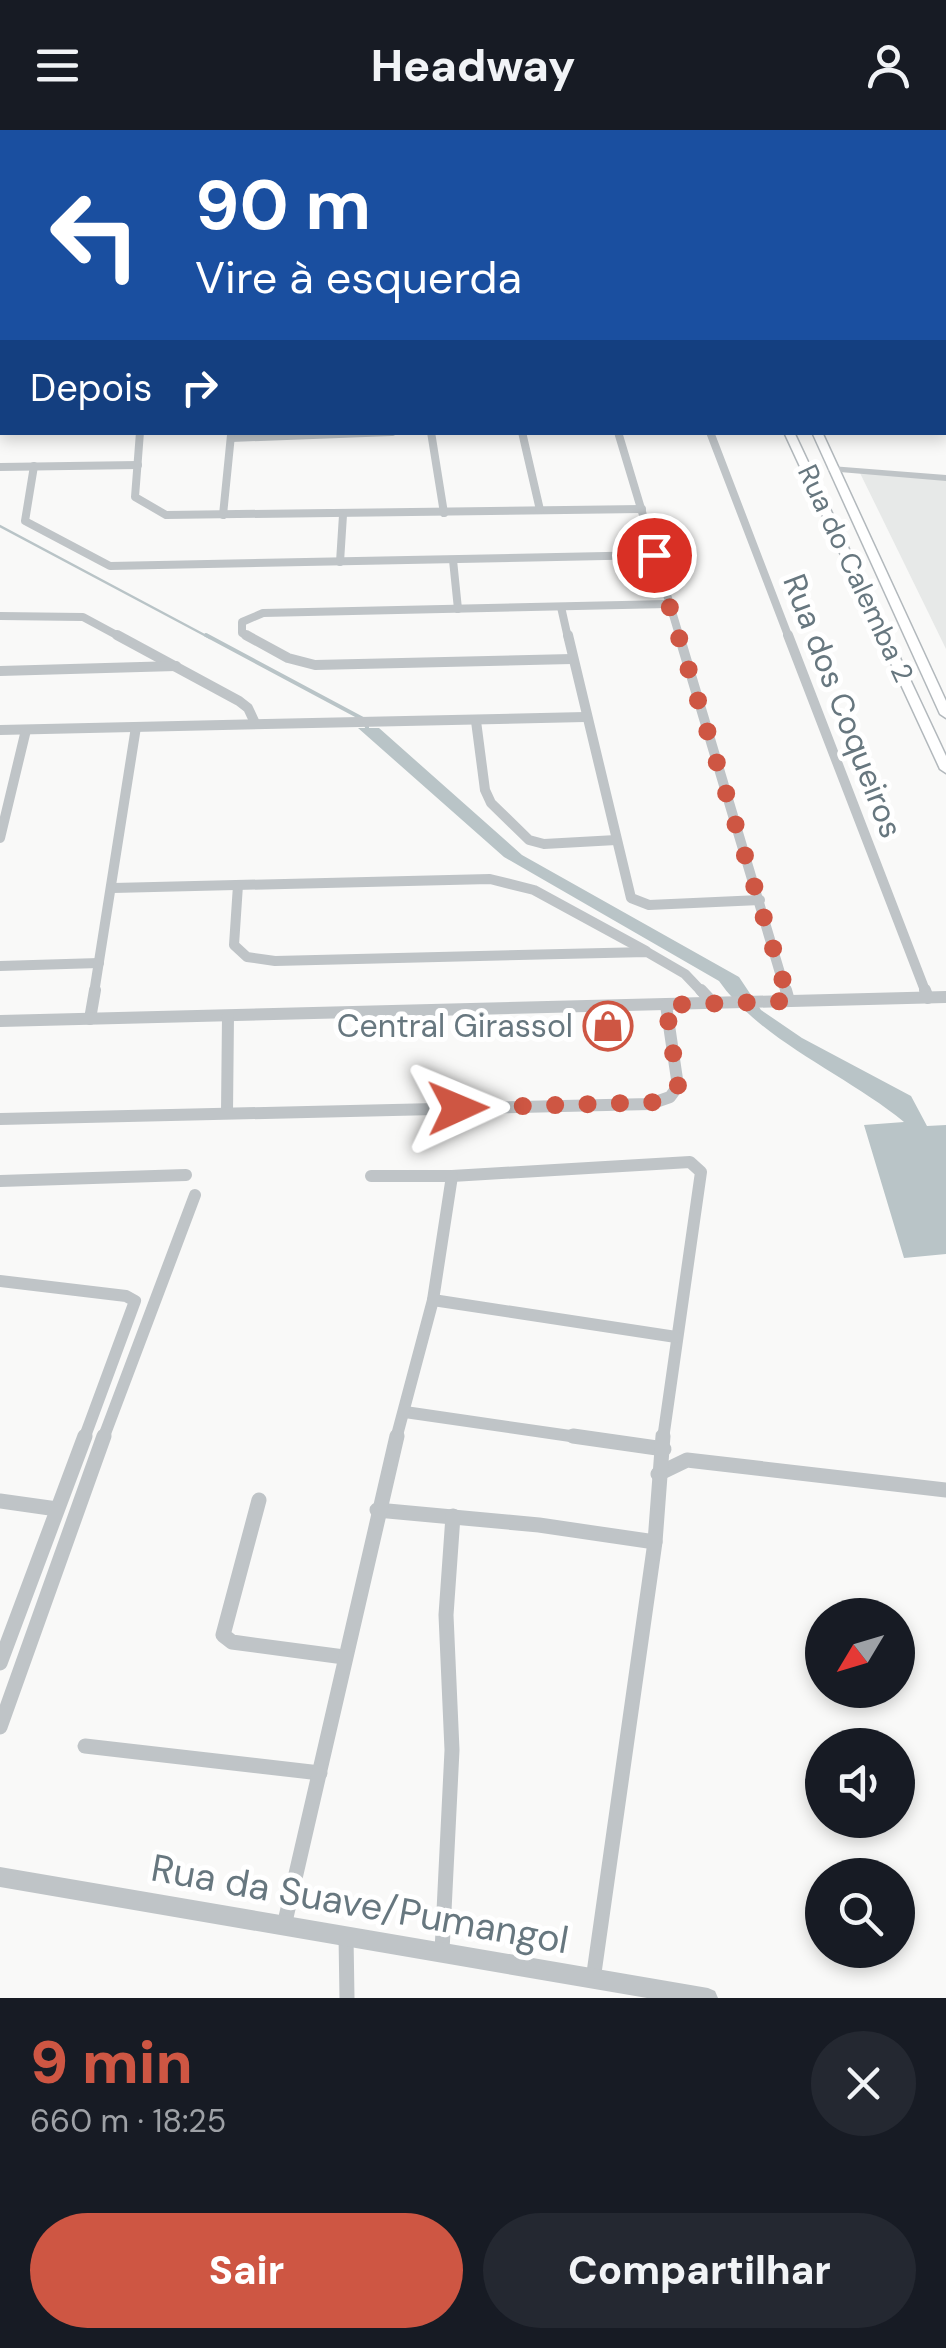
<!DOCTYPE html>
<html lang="pt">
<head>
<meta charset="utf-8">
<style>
	body { margin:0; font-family:"DM Sans",sans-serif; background:#242831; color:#f1f3f6; height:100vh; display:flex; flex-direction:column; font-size:38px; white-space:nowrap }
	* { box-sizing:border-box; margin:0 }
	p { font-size:32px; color:#9ea1a6 }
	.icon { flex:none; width:55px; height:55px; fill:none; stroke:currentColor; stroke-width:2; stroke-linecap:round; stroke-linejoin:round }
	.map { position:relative; height:1868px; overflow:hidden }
	.side { display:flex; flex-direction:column; background:#171b24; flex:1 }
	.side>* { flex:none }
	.banner { position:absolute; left:0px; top:0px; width:948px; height:305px; box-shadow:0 5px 15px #0003; background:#1a4fa0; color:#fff; overflow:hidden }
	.needle { width:65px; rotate:232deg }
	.controls { position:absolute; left:805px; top:1468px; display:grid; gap:20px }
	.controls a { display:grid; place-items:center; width:110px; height:110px; border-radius:50%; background:#171b24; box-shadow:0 5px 15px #0003; font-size:50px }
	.pin { position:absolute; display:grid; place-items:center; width:85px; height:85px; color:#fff; margin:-42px; border:5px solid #fff; border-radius:50%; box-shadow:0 2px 10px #0007 }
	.me { position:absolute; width:110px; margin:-55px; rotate:89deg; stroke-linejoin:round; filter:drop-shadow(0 0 8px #0008) }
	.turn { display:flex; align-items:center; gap:35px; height:210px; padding:0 30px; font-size:45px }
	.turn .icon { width:130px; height:130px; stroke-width:2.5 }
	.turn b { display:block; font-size:70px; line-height:85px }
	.then { display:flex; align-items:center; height:95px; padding:0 30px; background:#0003; gap:20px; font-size:38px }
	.round { display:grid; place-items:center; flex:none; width:105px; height:105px; border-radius:52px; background:#242831 }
	.headline { display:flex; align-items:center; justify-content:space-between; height:170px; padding:0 30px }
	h1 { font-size:60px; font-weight:800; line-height:75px; color:#ce5643 }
	.primary-button { display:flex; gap:20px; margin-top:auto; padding:20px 30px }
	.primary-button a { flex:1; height:115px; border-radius:60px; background:#ce5643; color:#fff; font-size:40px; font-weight:800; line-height:115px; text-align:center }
	.primary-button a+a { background:#242831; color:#f1f3f6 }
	header { display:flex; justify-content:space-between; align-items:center; height:130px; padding:0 30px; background:#171b24; font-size:45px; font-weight:800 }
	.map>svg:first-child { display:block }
</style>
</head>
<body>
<header><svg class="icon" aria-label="menu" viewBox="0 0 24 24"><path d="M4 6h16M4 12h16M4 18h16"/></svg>Headway<svg class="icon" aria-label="person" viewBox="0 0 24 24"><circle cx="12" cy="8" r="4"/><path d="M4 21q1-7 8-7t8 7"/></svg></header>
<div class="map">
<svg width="946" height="1868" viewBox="0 0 946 1868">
	<rect width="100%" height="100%" fill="#f9f9f8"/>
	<polygon fill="#e7e9e8" points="860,343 946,350 946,519 929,484"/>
	<path fill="#b9c4c7" d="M358 598H379L522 725 739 847 761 880 802 908 911 966 927 996 946 995V1124L904 1128 864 995 904 992C847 945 761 911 719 851L504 727Z"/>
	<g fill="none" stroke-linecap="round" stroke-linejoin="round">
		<g stroke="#b9c4c7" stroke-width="2.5">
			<polyline points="0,42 2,33"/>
			<polyline points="0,396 210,508"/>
		</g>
		<polyline stroke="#b9c4c7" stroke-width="4" points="206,505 363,589 367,597"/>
		<g stroke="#b2b8bc" stroke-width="3">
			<g id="secondary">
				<polygon points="641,0 649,0 650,2 643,2"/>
				<polygon points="655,0 663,0 664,2 657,2"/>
				<polygon points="784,302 794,302 946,626 946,643 940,639"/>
				<polygon points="812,302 822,302 946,571 946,588 940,584"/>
			</g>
		</g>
		<g stroke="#bfc4c7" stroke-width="6">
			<polyline points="682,2 847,0"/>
			<polyline points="873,2 946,2"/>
		</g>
		<g stroke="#bfc4c7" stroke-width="8">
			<polyline points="140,302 135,367 166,385 642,379"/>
			<polyline points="431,302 444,383"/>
			<polyline points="522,302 540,380"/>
			<polyline points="618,302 680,508"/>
			<polyline points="710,302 789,508"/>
			<polyline points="231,308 392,302"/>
			<polyline points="34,336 25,391 110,436 654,425"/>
			<polyline points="0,337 138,335"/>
			<polyline points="223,385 231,305"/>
			<polyline points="453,430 458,479"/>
			<polyline points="340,432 343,385"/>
			<polyline points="561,477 568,508"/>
			<polyline points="0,486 83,487 122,508"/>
			<polyline points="251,508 242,503 242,492 263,483 668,474"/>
		</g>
		<g stroke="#bfc4c7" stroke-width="10">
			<polyline points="117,505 239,571 248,578 255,593"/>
			<polyline points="246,505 288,528 315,535 572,529"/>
			<polyline points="568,505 631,768 649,775 760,770"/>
			<polyline points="679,505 786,863"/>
			<polyline points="788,505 926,863"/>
			<polyline points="0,541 176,536"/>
			<polyline points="476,591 485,660 491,673 529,710 544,714 616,710"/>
			<polyline points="0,600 585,587"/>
			<polyline points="0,708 26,600"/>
			<polyline points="238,755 234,815 247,827 275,831 647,822 685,844 703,863"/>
			<polyline points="113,758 490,749 534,760 646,821"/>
			<polyline points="0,836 99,833"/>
			<polyline points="94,863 136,597"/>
		</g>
		<g stroke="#bfc4c7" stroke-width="12">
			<polyline points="701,860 714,874"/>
			<polyline points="786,860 789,871"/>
			<polyline points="925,860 928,868"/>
			<polyline points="90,889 95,860"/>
			<polyline points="0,891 946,867"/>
			<polyline points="227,982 228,886"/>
			<polyline points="0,989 650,974 670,967 678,956 666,875"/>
			<polyline points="371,1046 452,1046 690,1032 701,1042 663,1309"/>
			<polyline points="0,1051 186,1045"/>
			<polyline points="0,1151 126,1166 135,1171 84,1309"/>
			<polyline points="433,1170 676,1207"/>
			<polyline points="405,1282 591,1309"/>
			<polyline points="103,1309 195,1065"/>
			<polyline points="396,1309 433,1170 452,1046"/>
		</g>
		<g stroke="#bfc4c7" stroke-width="15">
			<polyline points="573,1306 664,1319"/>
			<polyline points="658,1344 687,1330 946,1360"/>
			<polyline points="259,1370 223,1505 232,1512 344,1527"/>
			<polyline points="0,1371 57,1379"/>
			<polyline points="377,1380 539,1395 655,1412"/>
			<polyline points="0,1533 85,1306"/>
			<polyline points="0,1597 104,1306"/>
			<polyline points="85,1616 320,1643"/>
			<polyline points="284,1796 397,1306"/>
			<polyline points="346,1806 347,1868"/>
			<polyline points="442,1821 452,1620 446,1485 453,1386"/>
			<polyline points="593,1850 655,1412 663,1306"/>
		</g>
		<g fill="#bfc4c7" fill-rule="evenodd">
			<polygon points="831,336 946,345 946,351 828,341 828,337"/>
			<polygon points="0,1737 708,1858 715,1861 718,1868 647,1868 0,1757"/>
		</g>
		<use href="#secondary" fill="#fff" fill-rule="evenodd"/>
	</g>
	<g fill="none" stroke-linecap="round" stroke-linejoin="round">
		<polyline stroke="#ce5643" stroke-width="18" stroke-dasharray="0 32.4" points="458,978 660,972 678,956 666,875 789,871 654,425"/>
	</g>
	<defs>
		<g id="shop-ring" transform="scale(2.5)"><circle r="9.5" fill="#fff" stroke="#ce5643" stroke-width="1.5"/><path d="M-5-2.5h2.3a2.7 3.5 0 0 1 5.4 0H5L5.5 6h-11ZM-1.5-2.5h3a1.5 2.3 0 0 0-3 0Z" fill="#ce5643"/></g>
	</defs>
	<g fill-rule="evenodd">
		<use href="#shop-ring" x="608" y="896"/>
	</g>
	<g text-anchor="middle" stroke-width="10" stroke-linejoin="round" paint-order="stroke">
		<g font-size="28" fill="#67777f" stroke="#fff">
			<text transform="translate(856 443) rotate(65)" y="10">Rua do Calemba 2</text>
		</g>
		<g font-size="32" fill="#67777f" stroke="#fff">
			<text transform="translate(843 576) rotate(69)" y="11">Rua dos Coqueiros</text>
		</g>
		<g font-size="32" fill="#67777f" stroke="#fff" text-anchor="end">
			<text x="573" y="907">Central Girassol</text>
		</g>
		<g font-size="38" fill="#67777f" stroke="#fff">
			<text transform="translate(360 1774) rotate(10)" y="13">Rua da Suave/Pumangol</text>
		</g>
	</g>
</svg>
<div class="controls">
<a><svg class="needle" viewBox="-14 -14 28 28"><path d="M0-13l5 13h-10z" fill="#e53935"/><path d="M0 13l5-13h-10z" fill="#9ea1a6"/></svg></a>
<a><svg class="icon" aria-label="sound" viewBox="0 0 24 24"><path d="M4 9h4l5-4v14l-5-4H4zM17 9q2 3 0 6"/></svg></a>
<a><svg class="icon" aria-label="search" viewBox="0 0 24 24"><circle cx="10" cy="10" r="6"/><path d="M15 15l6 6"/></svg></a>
</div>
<div class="pin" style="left:654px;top:425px;background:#d93025"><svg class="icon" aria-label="arrive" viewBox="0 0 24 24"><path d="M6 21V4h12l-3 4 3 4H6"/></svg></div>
<svg class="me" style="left:458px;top:978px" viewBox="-20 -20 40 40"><path d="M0-17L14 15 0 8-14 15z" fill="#ce5643" stroke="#fff" stroke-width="4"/></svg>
<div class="banner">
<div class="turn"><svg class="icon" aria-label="left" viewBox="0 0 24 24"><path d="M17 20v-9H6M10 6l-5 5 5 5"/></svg><div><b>90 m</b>Vire à esquerda</div></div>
<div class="then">Depois<svg class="icon" aria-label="right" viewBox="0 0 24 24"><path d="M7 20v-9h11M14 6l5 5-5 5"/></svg></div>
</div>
</div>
<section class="side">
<div class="headline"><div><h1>9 min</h1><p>660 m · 18:25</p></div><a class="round"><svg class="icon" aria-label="close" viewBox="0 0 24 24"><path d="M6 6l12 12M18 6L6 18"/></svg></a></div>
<div class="primary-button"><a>Sair</a><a>Compartilhar</a></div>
</section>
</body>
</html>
